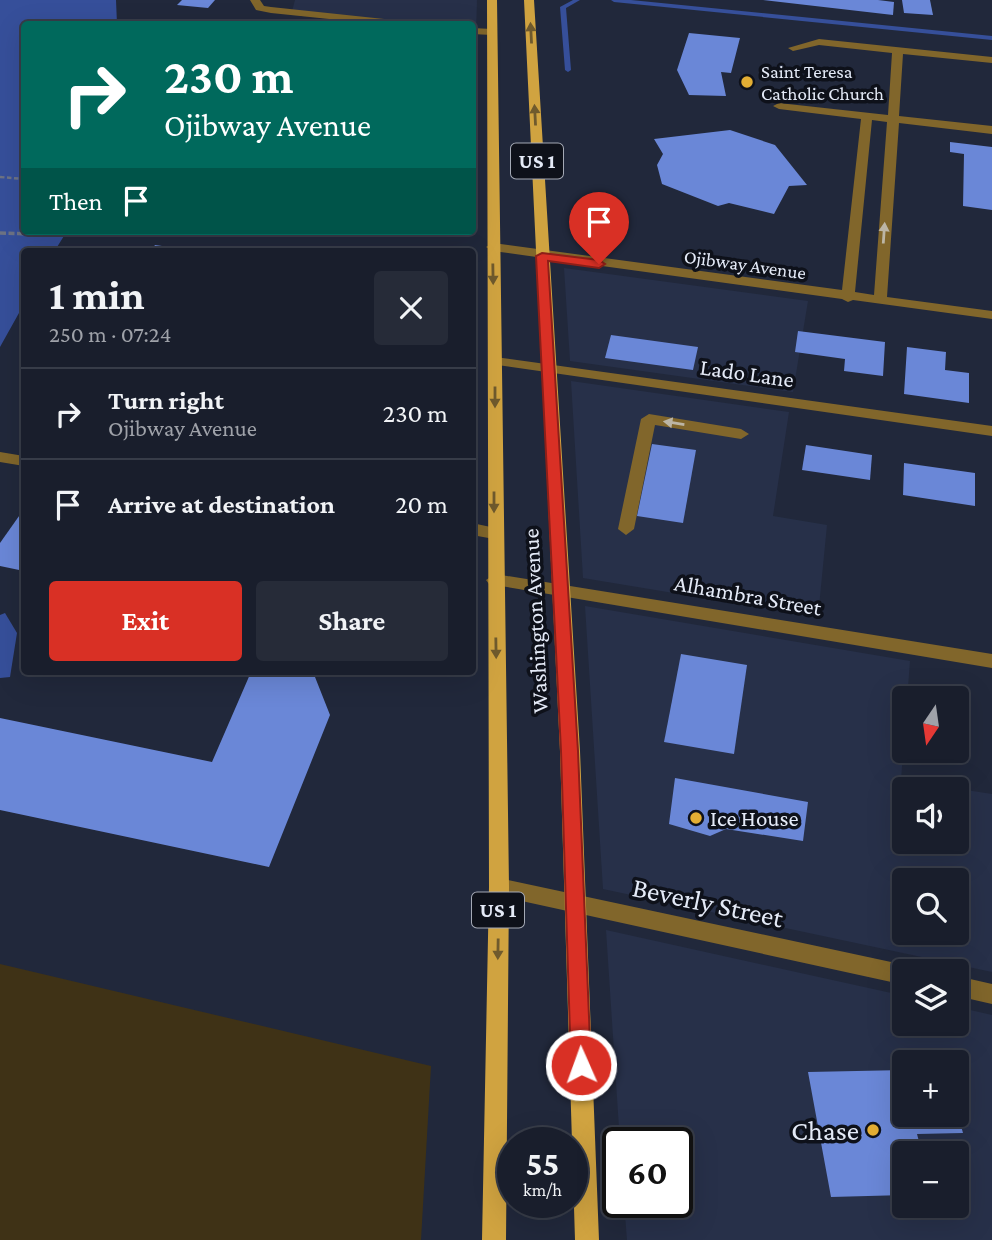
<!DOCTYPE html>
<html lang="en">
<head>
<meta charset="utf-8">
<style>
	body { margin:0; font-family:"Crimson Pro",serif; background:#262b38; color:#f1f3f6; height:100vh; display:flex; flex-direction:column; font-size:26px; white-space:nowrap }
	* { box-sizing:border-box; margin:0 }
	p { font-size:23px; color:#9fa2a9 }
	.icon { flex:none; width:38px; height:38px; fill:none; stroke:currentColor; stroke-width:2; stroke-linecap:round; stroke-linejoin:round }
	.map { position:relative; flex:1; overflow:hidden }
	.sheet { position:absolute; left:21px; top:248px; width:455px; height:427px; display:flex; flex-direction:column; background:#191e2c; border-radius:7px; box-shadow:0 7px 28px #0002,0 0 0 2px #373c48 }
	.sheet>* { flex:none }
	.banner { position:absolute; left:21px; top:21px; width:455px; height:214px; border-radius:7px; box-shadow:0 7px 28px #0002,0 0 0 2px #373c48; background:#00695c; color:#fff; overflow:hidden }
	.needle { width:46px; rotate:193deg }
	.fabs { position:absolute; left:892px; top:686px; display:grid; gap:14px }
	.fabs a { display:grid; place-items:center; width:77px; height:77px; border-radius:7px; background:#191e2c; box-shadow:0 7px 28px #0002,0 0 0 2px #373c48; font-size:35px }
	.speed { position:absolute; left:497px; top:1127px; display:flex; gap:14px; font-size:35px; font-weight:700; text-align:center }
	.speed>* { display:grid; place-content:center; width:91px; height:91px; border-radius:50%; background:#191e2c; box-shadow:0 7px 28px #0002,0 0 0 2px #373c48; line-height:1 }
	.speed small { font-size:18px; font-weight:400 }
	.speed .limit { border:4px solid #111; border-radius:10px; background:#fff; color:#111 }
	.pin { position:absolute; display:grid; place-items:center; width:60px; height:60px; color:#fff; margin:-72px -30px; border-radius:50% 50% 50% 0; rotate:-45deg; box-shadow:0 0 7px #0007 }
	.pin .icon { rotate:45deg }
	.me { position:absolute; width:77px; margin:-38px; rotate:358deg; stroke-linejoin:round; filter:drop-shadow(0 0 5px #0008) }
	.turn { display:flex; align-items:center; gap:24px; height:147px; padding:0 28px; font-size:32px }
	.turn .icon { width:91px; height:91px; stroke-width:2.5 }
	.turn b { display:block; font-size:49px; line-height:60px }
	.then { display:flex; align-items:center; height:66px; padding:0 28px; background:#0003; gap:14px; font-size:26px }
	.round { display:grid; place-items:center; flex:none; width:74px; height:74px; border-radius:7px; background:#262b38 }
	.headline { display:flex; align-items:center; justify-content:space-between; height:119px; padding:0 28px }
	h1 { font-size:42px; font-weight:700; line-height:52px }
	.button { display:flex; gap:14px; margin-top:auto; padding:14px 28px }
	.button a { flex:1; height:80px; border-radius:7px; background:#d93025; color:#fff; font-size:28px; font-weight:700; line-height:80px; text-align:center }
	.button a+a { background:#262b38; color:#f1f3f6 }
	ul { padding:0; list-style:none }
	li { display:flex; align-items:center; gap:21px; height:91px; padding:0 28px; border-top:2px solid #373c48 }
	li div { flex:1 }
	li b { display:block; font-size:26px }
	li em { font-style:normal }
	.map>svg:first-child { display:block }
</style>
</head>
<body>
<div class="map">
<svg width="992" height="1240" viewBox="0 0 992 1240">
	<rect width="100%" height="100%" fill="#21283b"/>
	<g fill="#273049" fill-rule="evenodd">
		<polygon points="295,0 477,0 476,34 473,34 472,24 382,24 291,15"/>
		<polygon points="564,268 808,301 793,392 570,361"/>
		<polygon points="571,381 789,412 773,516 827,525 818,617 583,578"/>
		<path d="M585 606 910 661 901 780 992 794V972L603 889ZM905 789H957V842H905ZM905 880H957V933H905Z"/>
		<path d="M606 930 905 996V1024H957V1007L992 1015V1240H627L624 1202H677V1143H620ZM905 1062H957V1115H905ZM905 1153H957V1206H905Z"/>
	</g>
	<polygon fill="#3f3216" points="0,964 431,1066 421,1240 0,1240"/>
	<g fill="#364f9a">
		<polygon points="0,0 116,0 117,24 24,24 24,231 67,231 54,252 24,252 24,304 0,347"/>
		<polygon points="5,613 17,633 10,677 0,678 0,615"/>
	</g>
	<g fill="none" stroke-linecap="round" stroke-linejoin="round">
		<g fill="#364f9a" fill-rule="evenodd">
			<polygon points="573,0 580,0 566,8 571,70 568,72 565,70 560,7"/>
			<polygon points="611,0 631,0 992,36 992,40 614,2"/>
		</g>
	</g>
	<g fill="#6a87d7">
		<polygon points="182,0 215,0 208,8 177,5"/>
		<polygon points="763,0 878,0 894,2 893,15"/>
		<polygon points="902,0 930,0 933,15 904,13"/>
		<polygon points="689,33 740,38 731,73 721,72 726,96 689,95 677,70"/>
		<polygon points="730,130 775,145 807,185 789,186 774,214 729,203 718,206 662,184 657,165 663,154 654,139"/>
		<polygon points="950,142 992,147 992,210 963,206 964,154 950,152"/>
		<polygon points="155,245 190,250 190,252 150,252"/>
		<polygon points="798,331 885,342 883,376 844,371 845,359 795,352"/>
		<polygon points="611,335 698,347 693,370 605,358"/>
		<polygon points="907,347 946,352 945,370 969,373 969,403 904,394"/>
		<polygon points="652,444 696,450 683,523 637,516"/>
		<polygon points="806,445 872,455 870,480 802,470"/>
		<polygon points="904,463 975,473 975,506 903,495"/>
		<polygon points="24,509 24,571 0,566 0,543"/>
		<polygon points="681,654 747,665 734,754 664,742"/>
		<polygon points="251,672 317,672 315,677 330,715 269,867 0,810 0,718 212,762"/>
		<polygon points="675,778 808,802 803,841 726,829 710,836 669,824"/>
		<polygon points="905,1070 905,1115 958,1115 963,1133 917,1134 922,1153 905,1153 905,1195 831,1197 808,1072"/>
	</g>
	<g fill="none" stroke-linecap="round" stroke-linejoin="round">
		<polyline stroke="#6d7384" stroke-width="2.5" stroke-dasharray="4.5 2.5" stroke-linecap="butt" points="0,177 24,179"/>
		<polyline stroke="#6d7384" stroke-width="3.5" stroke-dasharray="6 2.5" stroke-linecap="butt" points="0,233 64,235"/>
		<g fill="#81662b" fill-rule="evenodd">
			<polygon points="250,0 260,0 264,6 271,7 403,21 408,24 378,24 271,13 256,10"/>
			<polygon points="472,28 492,29 497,32 492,35 472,34"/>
			<path d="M819 39 992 57V63L903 54 899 116 992 126V134L899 123 887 297 992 311V319L853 300 848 302 842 299 493 251 486 247 493 243 842 290 861 119 779 109 773 106 779 103 888 115 892 53 819 45 793 51 788 48ZM872 120 887 122 874 295 855 292Z"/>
			<polygon points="495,357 992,426 992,436 490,364 490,358"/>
			<polygon points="649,414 741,429 749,434 741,439 655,425 634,529 626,535 618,529 641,419"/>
			<polygon points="0,452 24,456 24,466 0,462"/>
			<polygon points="472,523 500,529 502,533 494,539 472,535"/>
			<polygon points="495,574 992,654 992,668 489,584 486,580"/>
			<polygon points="499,878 905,965 914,971 905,971 905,985 499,896 492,893 489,887 492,881"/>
			<polygon points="957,976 992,984 992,1004 957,996"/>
		</g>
		<g fill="#d0a340" fill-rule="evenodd">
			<polygon points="487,0 497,0 509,887 506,1240 482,1240 489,887"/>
			<polygon points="524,0 534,0 580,751 599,1240 575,1240 560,751"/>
		</g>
	</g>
	<defs><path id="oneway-solid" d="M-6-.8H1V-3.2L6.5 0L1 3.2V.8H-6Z" transform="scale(1.75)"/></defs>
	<g fill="#6f5a2d">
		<use href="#oneway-solid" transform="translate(531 33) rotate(-93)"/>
		<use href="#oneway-solid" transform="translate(535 115) rotate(-93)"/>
		<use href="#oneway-solid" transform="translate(493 274) rotate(89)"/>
		<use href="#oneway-solid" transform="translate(495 397) rotate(90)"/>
		<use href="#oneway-solid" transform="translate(494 502) rotate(90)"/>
		<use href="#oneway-solid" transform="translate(496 648) rotate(89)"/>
		<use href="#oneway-solid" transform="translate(498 949) rotate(91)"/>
	</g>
	<g fill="#bcb5a5">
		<use href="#oneway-solid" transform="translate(884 233) rotate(-86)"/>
		<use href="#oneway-solid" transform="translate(674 423) rotate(-171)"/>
	</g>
	<polygon fill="#d93025" stroke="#8d1f18" stroke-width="2" points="542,253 599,260 605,264 599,268 548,261 578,751 591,1065 588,1072 581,1075 574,1072 571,1065 561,751 536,256"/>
	<g fill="#e3ae34" stroke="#0e111a" stroke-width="2.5">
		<circle cx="747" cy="82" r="7"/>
		<circle cx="696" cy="818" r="7"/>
		<circle cx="873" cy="1130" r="7"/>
	</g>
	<g text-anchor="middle" stroke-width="7" stroke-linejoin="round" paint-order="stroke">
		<g font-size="19" fill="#e4eaf7" stroke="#0e111a" text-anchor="start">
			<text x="761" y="78">Saint Teresa<tspan x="761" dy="22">Catholic Church</tspan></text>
		</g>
		<g font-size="19" fill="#e4eaf7" stroke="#0e111a">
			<text transform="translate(745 264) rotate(8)" y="7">Ojibway Avenue</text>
		</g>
		<g fill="#0e111a" stroke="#a4a9b5" stroke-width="2">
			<rect x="511" y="143.5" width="52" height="35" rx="5"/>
			<rect x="472" y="892.5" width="52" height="35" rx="5"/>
		</g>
		<g font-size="21" font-weight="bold" fill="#e4eaf7">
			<text x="537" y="168">US 1</text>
			<text x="498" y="917">US 1</text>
		</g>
		<g font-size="23" fill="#e4eaf7" stroke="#0e111a">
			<text transform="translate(747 373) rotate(8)" y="8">Lado Lane</text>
			<text transform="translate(748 595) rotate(10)" y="8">Alhambra Street</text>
			<text transform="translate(535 621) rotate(-93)" y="8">Washington Avenue</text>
		</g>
		<g font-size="23" fill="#e4eaf7" stroke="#0e111a" text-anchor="start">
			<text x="710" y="826">Ice House</text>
		</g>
		<g font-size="28" fill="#e4eaf7" stroke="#0e111a">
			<text transform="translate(708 902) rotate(12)" y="10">Beverly Street</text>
		</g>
		<g font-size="28" fill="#e4eaf7" stroke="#0e111a" text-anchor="end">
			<text x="859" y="1140">Chase</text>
		</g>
	</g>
</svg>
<div class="fabs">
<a><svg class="needle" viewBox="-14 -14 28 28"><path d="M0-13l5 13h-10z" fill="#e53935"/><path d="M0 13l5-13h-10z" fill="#9fa2a9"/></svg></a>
<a><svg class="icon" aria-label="sound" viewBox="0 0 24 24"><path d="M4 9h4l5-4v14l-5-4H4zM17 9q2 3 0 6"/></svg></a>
<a><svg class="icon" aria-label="search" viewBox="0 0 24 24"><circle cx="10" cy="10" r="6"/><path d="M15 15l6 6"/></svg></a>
<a><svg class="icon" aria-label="layers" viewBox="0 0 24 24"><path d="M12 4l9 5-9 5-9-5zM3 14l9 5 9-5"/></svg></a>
<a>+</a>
<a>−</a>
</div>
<div class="speed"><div>55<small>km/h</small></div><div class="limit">60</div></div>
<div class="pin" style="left:599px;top:264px;background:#d93025"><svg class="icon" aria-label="arrive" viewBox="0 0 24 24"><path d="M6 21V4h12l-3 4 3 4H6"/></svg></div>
<svg class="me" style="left:581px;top:1065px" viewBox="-20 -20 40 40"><circle r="17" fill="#d93025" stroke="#fff" stroke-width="3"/><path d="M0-11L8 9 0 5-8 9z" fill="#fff"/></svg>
<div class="banner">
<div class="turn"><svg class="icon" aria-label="right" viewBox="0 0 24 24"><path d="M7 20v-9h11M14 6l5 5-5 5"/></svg><div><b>230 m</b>Ojibway Avenue</div></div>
<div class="then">Then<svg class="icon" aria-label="arrive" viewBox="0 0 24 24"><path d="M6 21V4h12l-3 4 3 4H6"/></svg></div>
</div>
<section class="sheet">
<div class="headline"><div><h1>1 min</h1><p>250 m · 07:24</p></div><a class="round"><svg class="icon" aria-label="close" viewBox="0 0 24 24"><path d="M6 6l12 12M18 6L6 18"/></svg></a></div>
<ul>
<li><svg class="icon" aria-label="right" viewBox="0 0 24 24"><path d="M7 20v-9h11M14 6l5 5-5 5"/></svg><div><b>Turn right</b><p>Ojibway Avenue</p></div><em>230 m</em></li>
<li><svg class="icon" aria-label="arrive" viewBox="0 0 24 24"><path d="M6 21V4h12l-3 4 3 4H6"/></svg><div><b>Arrive at destination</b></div><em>20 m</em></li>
</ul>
<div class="button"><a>Exit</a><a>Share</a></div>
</section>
</div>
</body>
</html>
